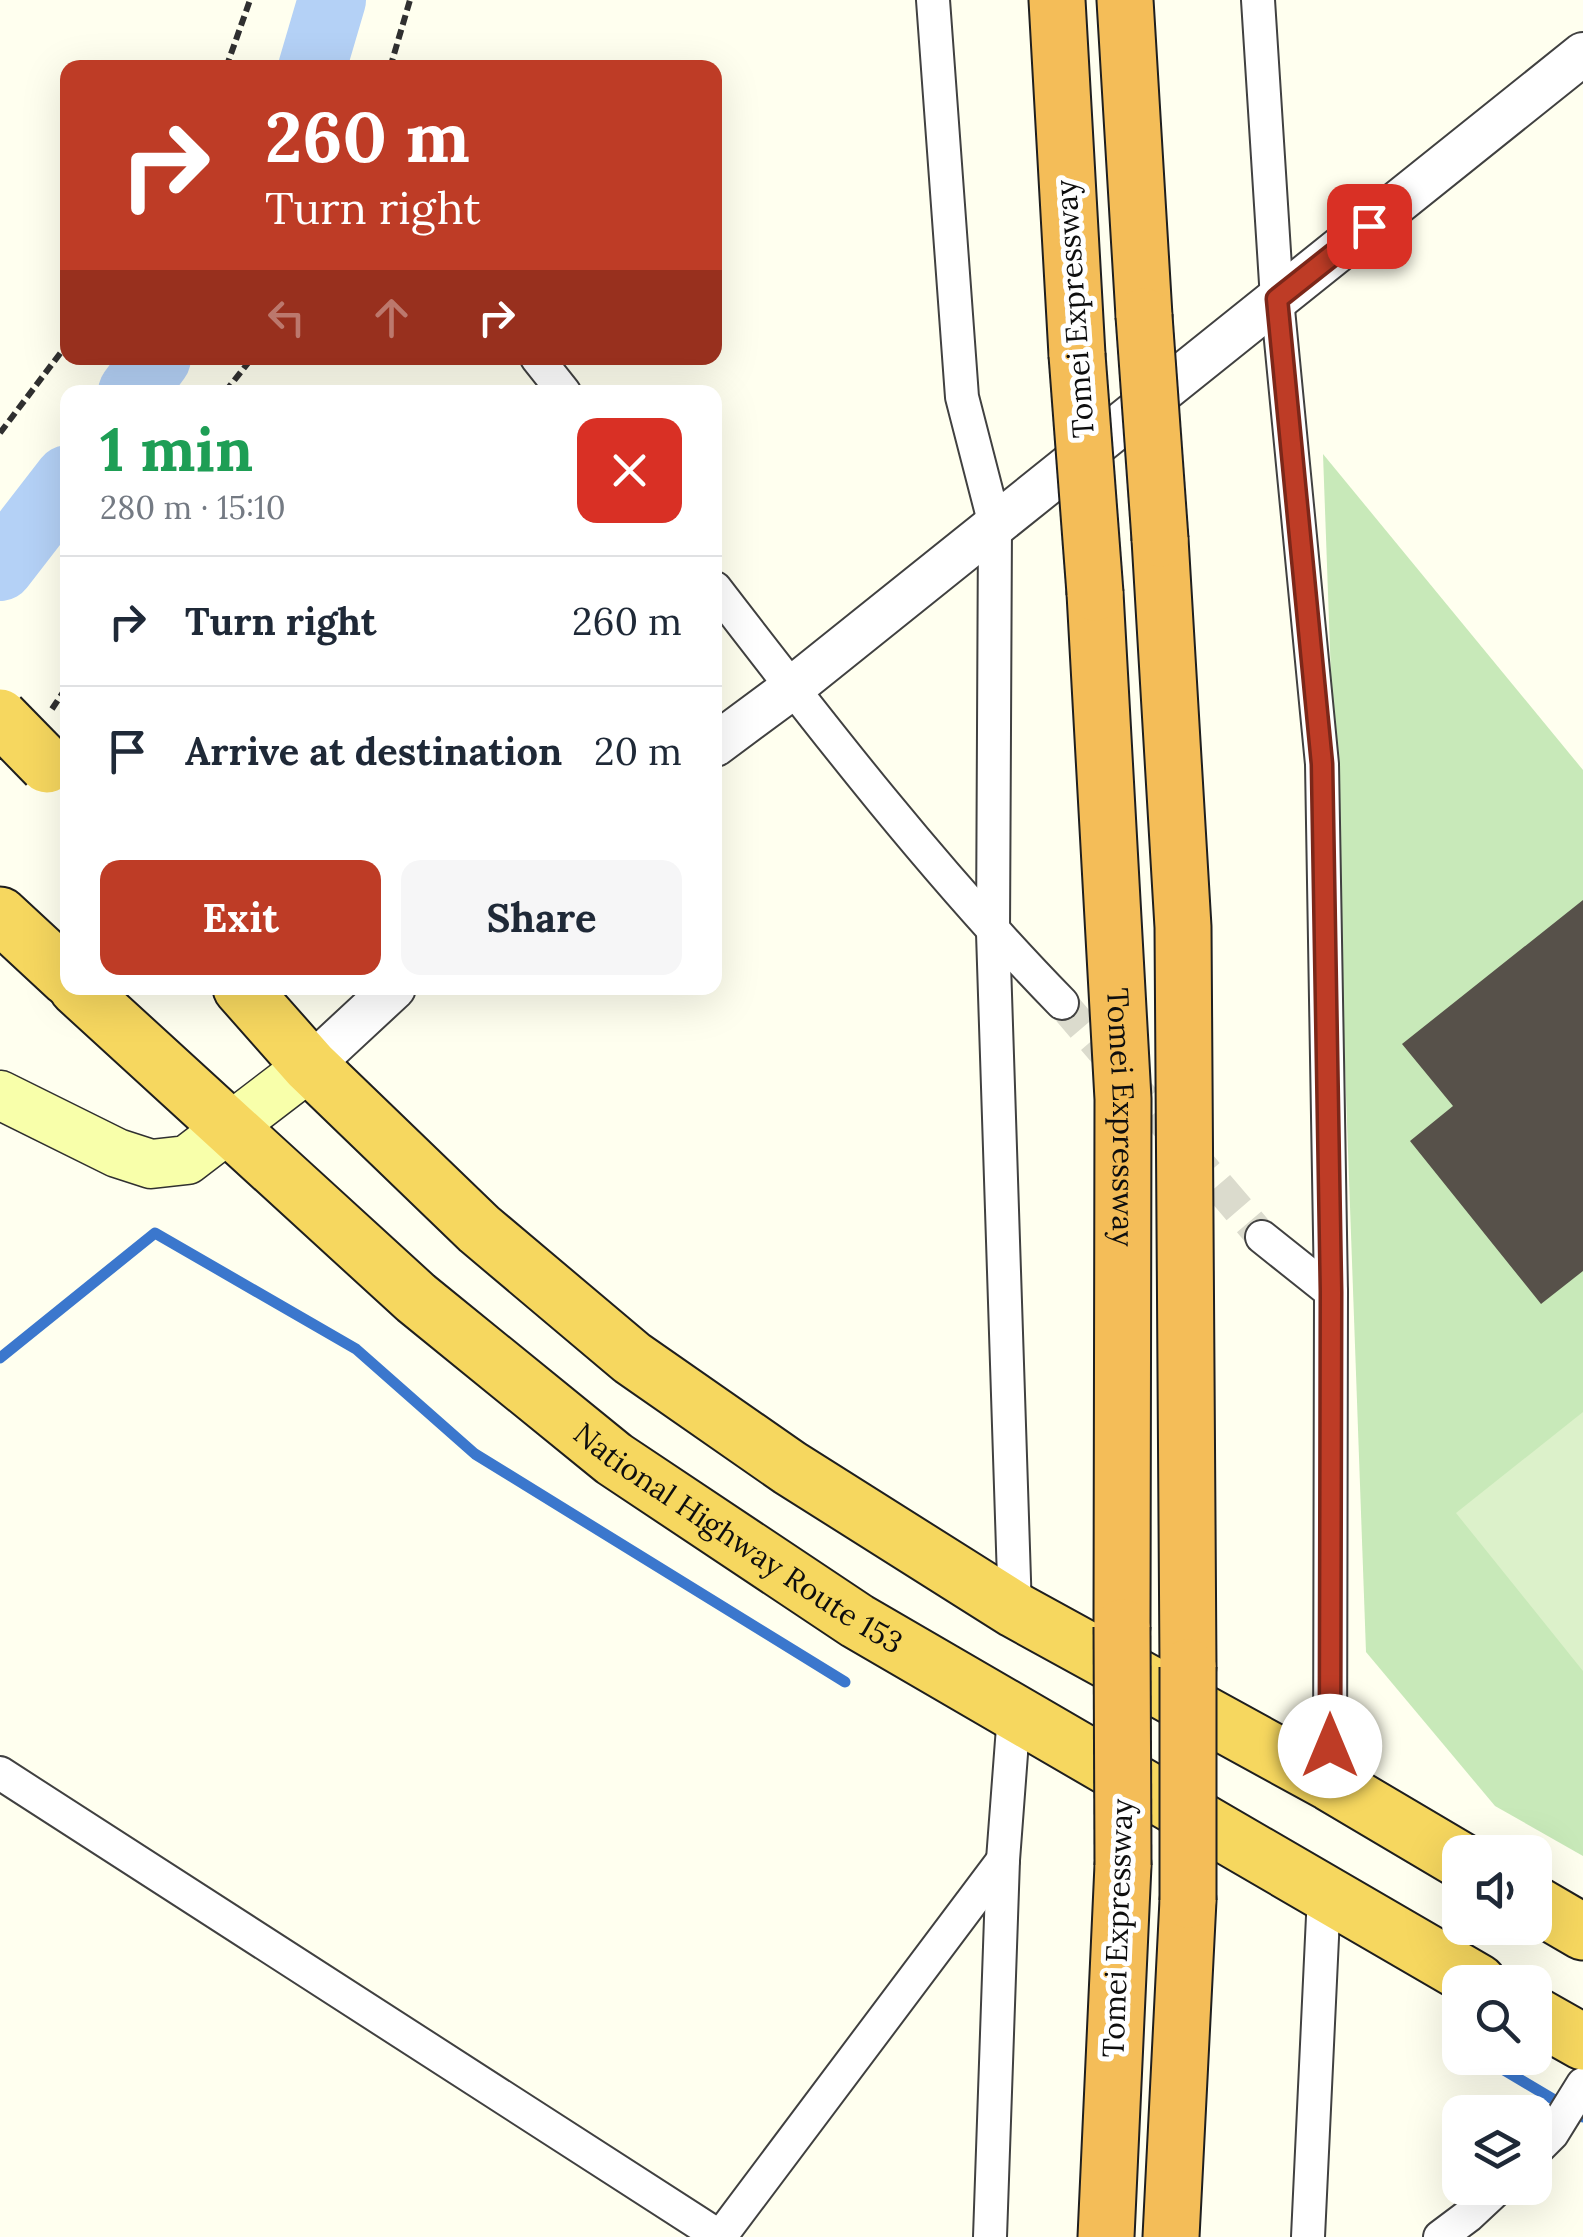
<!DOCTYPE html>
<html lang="en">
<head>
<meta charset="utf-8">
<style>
	body { margin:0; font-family:Lora,serif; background:#f6f6f7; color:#1f2937; height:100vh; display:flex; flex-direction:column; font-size:38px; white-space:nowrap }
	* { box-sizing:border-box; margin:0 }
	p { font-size:32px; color:#747a83 }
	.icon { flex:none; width:55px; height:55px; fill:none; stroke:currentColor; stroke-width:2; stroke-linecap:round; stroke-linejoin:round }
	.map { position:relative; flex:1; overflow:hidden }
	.side { position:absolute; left:60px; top:385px; width:662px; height:610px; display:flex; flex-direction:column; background:#fff; border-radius:20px; box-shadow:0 10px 40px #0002 }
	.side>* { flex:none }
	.banner { position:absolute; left:60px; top:60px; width:662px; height:305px; border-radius:20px; box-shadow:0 10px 40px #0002; background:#be3c26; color:#fff; overflow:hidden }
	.tools { position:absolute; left:1442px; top:1835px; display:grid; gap:20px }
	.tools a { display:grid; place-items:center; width:110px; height:110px; border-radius:20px; background:#fff; box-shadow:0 10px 40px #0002; font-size:50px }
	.pin { position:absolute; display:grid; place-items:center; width:85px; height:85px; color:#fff; margin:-42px; border-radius:20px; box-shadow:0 5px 15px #0006 }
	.me { position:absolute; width:110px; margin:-55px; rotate:0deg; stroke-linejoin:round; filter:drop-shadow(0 0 8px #0008) }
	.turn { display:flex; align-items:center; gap:35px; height:210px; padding:0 40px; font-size:45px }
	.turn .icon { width:130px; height:130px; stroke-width:2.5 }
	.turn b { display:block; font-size:70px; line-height:85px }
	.lanes { display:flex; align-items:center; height:95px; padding:0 40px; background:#0003; justify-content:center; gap:50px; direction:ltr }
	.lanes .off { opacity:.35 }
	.round { display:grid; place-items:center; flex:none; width:105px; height:105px; border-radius:20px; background:#f6f6f7 }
	.overview { display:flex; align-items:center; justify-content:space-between; height:170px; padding:0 40px }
	h1 { font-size:60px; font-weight:700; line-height:75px; color:#1e9e55 }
	.cta { display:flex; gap:20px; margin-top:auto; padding:20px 40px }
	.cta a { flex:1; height:115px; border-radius:20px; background:#be3c26; color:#fff; font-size:40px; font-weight:700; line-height:115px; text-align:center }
	.cta a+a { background:#f6f6f7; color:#1f2937 }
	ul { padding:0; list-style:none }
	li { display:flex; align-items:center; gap:30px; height:130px; padding:0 40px; border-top:2px solid #e0e1e3 }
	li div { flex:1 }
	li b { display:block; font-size:38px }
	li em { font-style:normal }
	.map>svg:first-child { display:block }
</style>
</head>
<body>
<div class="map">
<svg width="1583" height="2237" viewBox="0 0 1583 2237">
	<rect width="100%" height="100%" fill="#ffffef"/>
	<polygon fill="#c8e9b9" points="1323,454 1583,770 1583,1856 1495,1806 1366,1652"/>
	<polygon fill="#dcf1ca" points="1583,1412 1583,1671 1456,1513"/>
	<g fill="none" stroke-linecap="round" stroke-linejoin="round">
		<g stroke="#3b77cd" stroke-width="11">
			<polyline points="0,1358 155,1233 356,1349 475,1454 845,1682"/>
			<polyline points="1457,2042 1460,2043"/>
			<polyline points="1484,2058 1583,2117"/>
		</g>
		<g stroke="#b4d1f6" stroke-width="68">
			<polyline points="312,68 332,0"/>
			<polyline points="132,392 157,358"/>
			<polyline points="0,567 68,479"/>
		</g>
	</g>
	<polygon fill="#57514a" points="1583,900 1583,1271 1541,1304 1410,1141 1453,1106 1402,1044"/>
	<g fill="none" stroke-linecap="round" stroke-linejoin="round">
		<polyline stroke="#dbdbcd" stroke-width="32" stroke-dasharray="32 16" stroke-linecap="butt" points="1062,1003 1262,1237"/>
		<g stroke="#414141" stroke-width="36">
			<g id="minor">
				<polyline points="933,0 962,397 995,525 993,933 1015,1610"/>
				<polyline points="1258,0 1277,299 1322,764 1331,1292 1330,1783"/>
				<polyline points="537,358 564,392"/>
				<path d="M715 588C825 731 936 874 1062 1003"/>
				<polyline points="1262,1237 1331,1292"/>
				<polyline points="0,1773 720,2237"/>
				<polyline points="1535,2151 1552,2134 1583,2084"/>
				<polyline points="720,2237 1003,1860"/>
				<polyline points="990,2237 1003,1860 1014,1714"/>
				<polyline points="1308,2237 1324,1895"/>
				<polyline points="1440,2237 1468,2216 1498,2188"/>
			</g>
		</g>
		<g stroke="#414141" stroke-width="46">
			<g id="tertiary">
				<polyline points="715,745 792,688 1583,54"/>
				<polyline points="310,1066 394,988"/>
			</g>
		</g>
		<g stroke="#303030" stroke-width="51">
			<polyline id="secondary" points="0,1095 117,1153 151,1164 187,1160 310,1066"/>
		</g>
		<g stroke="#1f1f1f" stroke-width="59">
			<g id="trunk">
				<polyline points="0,915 68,978"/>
				<path id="s1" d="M77 988 416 1298 614 1459 857 1621 1478 1982"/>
				<polyline points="241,988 310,1066 479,1229 632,1358 790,1468 1015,1610 1330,1783 1460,1860"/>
				<polyline points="1535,1904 1583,1932"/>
				<polyline points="1535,2015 1583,2042"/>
			</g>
		</g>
		<g stroke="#1f1f1f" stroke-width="59">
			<g id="motorway">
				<polyline points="1057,0 1077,355"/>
				<polyline points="1125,0 1144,316"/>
				<polyline points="1160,539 1183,927 1188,1667"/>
				<path id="s2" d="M1095 593 1123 1099 1122 1627"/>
				<polyline points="1106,2237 1123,1865"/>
				<polyline points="1171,2237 1188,1900"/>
			</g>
		</g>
		<g stroke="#303030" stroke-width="6" stroke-dasharray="10 5" stroke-linecap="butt">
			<polyline points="226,68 250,0"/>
			<polyline points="390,68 410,0"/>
			<polyline points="225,392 252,358"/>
			<polyline points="0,433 68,343"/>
			<polyline points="52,709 68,685"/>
		</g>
		<use href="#minor" stroke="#fff" stroke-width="32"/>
		<use href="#tertiary" stroke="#fff" stroke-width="42"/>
		<use href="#secondary" stroke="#f8ffaa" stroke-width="48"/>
		<use href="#trunk" stroke="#f6d75f" stroke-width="55"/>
		<use href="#motorway" stroke="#f4bd58" stroke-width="55"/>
		<g stroke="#1f1f1f" stroke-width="59" stroke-linecap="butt">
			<polyline id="trunk-bridge" points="0,717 47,765"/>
		</g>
		<g stroke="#1f1f1f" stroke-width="59" stroke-linecap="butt">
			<g id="motorway-bridge">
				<polyline points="1144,316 1160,539"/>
				<polyline points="1077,355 1095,593"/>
				<polyline points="1122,1627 1123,1865"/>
				<polyline points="1188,1900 1188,1667"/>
			</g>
		</g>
		<use href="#trunk-bridge" stroke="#f6d75f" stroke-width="55"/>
		<use href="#motorway-bridge" stroke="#f4bd58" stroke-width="55"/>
	</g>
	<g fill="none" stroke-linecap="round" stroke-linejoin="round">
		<g stroke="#7c2719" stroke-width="25">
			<polyline id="route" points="1330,1746 1331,1292 1322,764 1277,299 1369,226"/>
		</g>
		<use href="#route" stroke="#be3c26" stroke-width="18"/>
	</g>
	<g text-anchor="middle" stroke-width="10" stroke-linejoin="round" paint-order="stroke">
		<g font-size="30" fill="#0e0e0e" stroke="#fff">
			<text transform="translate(1075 309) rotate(-94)" y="10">Tomei Expressway</text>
			<text dy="10" stroke="none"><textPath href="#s2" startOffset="525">Tomei Expressway</textPath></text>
			<text dy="10" stroke="none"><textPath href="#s1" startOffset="862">National Highway Route 153</textPath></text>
			<text transform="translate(1118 1928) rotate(-88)" y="10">Tomei Expressway</text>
		</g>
	</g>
</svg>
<div class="tools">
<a><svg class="icon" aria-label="sound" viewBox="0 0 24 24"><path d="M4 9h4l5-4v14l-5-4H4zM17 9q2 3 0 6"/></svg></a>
<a><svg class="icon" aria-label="search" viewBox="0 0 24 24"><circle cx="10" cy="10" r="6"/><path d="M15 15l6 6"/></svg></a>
<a><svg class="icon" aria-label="layers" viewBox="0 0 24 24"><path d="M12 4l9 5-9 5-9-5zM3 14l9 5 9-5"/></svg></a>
</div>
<div class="pin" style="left:1369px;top:226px;background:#d93025"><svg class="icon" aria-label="arrive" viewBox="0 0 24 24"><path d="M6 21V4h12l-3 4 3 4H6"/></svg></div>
<svg class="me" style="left:1330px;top:1746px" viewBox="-20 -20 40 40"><circle r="19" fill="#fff"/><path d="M0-13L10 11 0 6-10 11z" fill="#be3c26"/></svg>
<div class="banner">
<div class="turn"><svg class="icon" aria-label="right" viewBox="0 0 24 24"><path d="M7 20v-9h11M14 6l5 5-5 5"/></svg><div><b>260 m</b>Turn right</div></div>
<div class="lanes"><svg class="icon off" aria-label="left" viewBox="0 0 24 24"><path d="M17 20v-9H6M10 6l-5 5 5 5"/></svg><svg class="icon off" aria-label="ahead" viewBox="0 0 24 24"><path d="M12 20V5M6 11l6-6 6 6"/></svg><svg class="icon" aria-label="right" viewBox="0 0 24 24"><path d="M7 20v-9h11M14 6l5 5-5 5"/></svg></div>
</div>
<section class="side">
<div class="overview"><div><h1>1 min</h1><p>280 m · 15:10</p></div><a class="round" style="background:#d93025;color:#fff"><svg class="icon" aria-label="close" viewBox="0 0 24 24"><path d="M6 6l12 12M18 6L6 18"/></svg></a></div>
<ul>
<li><svg class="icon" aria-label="right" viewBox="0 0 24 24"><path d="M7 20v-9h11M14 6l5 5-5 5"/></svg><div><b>Turn right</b></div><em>260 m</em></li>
<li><svg class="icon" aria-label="arrive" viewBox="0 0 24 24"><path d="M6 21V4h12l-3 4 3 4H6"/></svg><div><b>Arrive at destination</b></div><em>20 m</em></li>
</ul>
<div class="cta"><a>Exit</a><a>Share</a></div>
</section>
</div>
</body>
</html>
